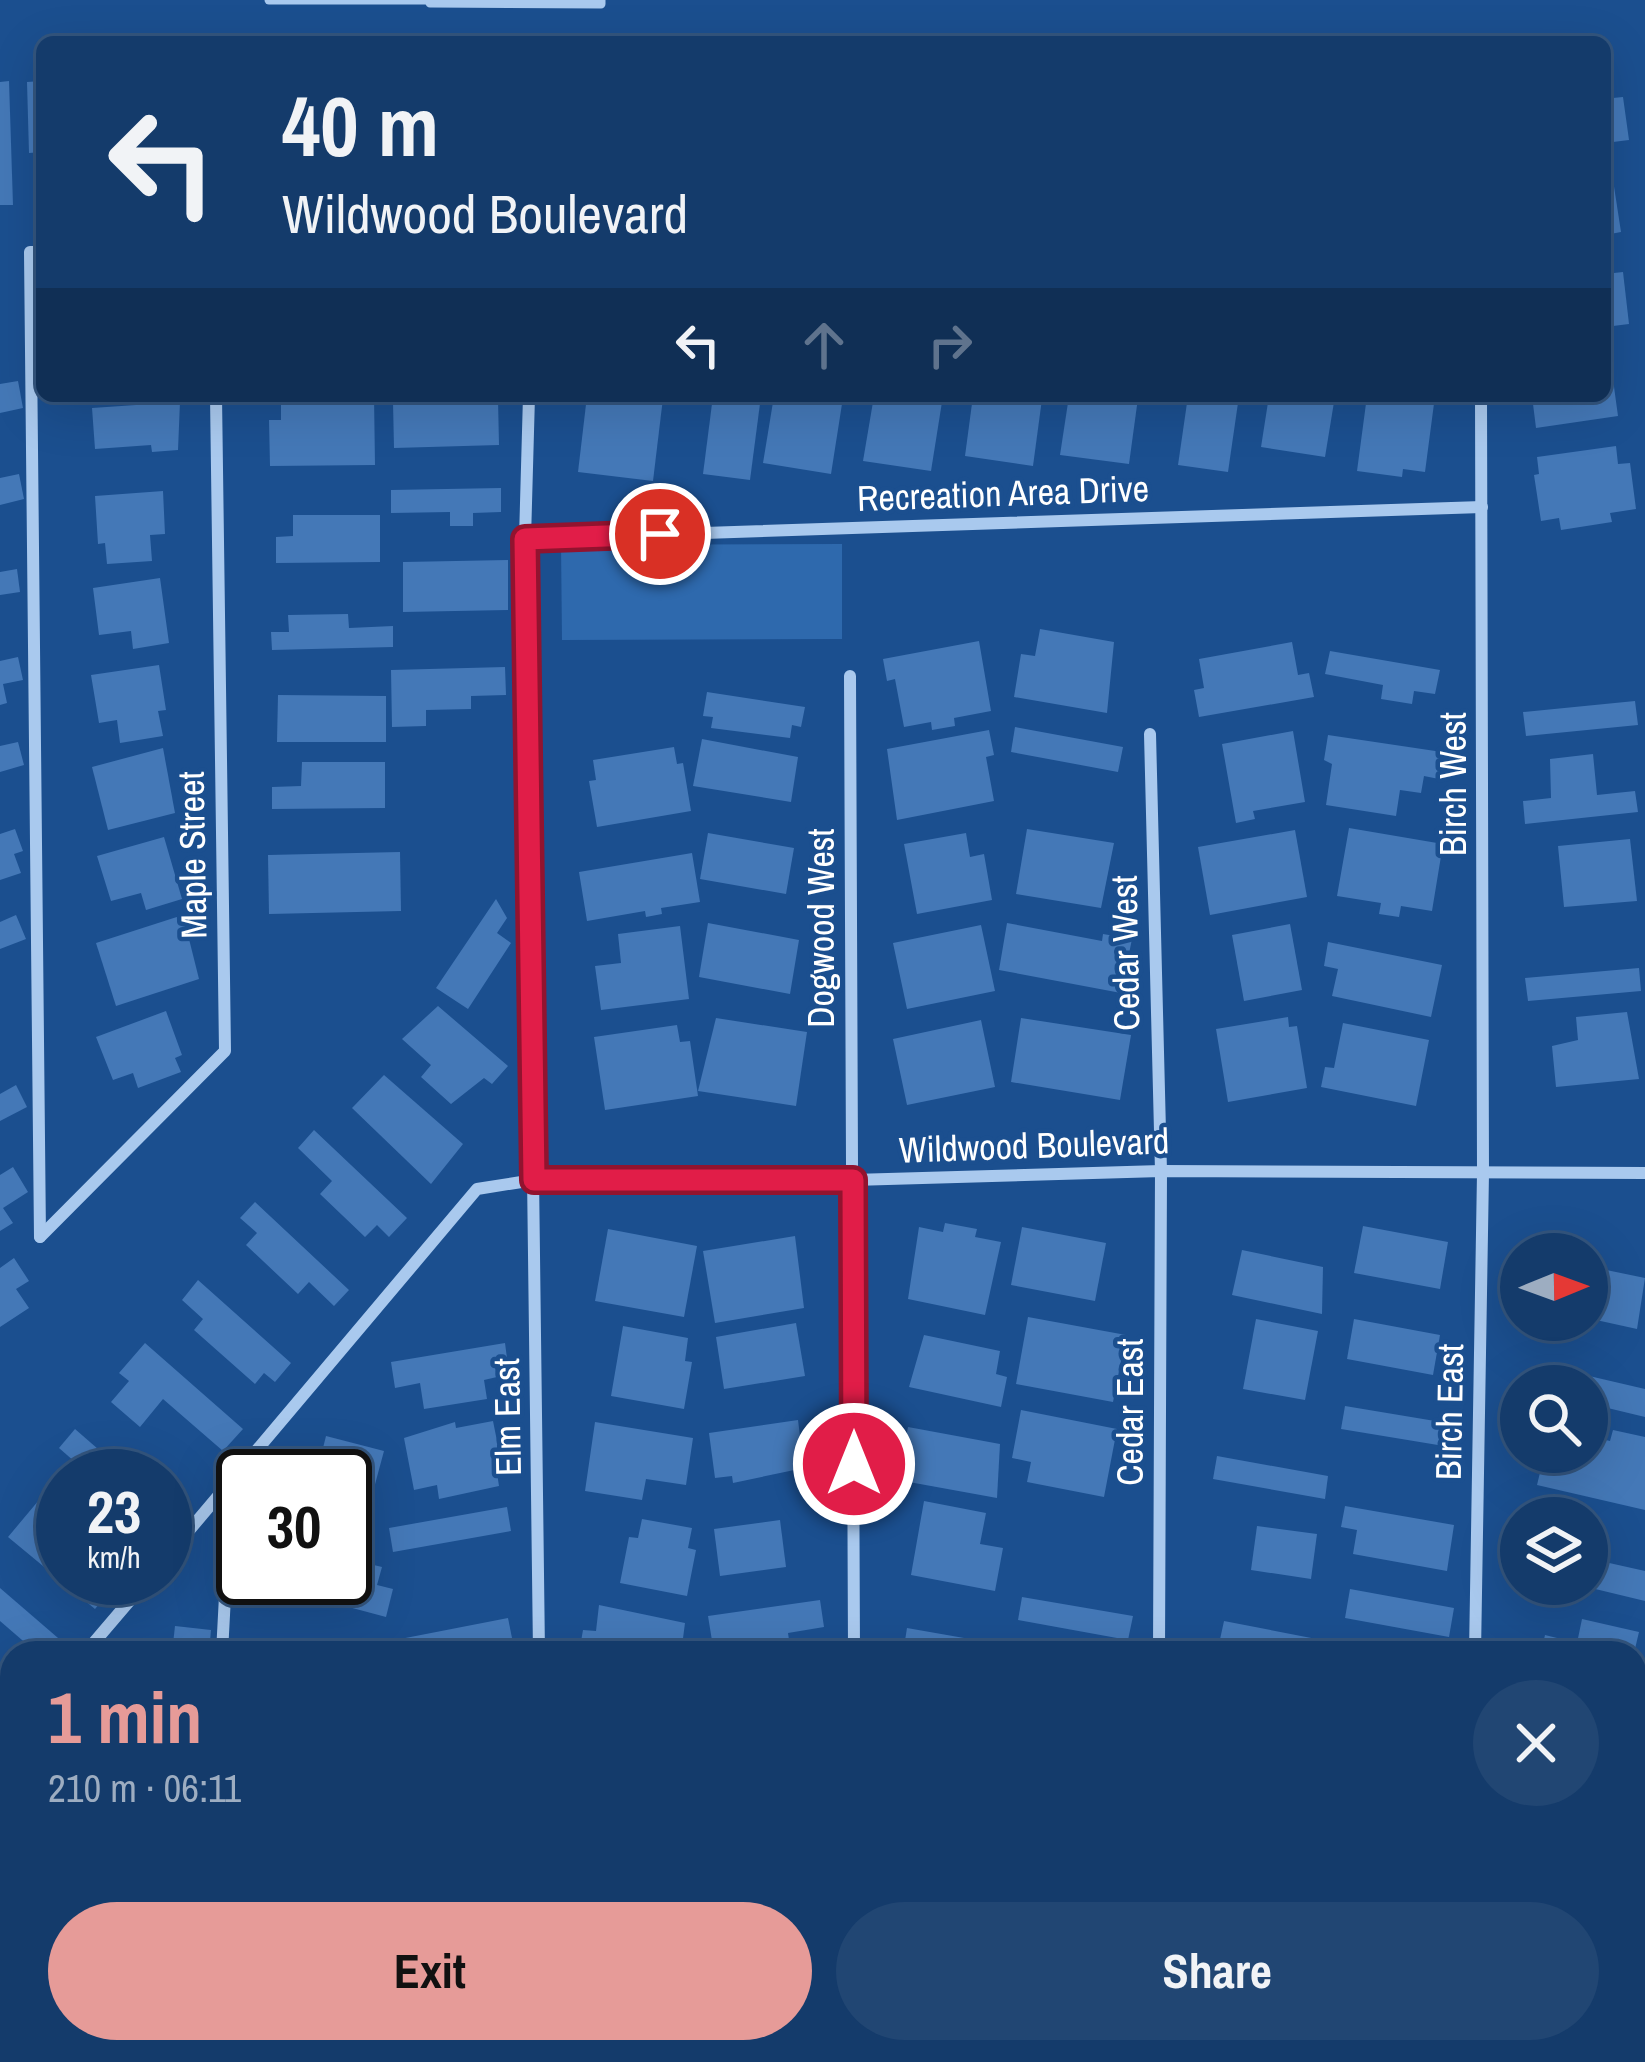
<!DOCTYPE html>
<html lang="en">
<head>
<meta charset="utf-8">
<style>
	body { margin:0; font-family:"Archivo Narrow",sans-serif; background:#214673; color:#f1f3f6; height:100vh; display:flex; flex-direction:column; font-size:45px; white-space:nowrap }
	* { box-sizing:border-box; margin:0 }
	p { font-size:39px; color:#9dadc1 }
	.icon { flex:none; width:66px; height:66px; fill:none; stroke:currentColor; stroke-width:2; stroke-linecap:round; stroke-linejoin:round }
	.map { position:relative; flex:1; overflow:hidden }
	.details { position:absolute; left:0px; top:1641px; width:1647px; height:423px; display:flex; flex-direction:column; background:#143b6b; border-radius:36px 36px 0 0; box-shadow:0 12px 48px #0002,0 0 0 3px #33557e }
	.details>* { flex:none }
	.hud { position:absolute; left:36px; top:36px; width:1575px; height:366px; border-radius:18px; box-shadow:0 12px 48px #0002,0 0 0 3px #33557e; background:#143b6b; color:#f1f3f6; overflow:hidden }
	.needle { width:78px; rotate:89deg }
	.tools { position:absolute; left:1500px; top:1233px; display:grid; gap:24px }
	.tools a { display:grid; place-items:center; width:108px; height:108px; border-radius:50%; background:#143b6b; box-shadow:0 12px 48px #0002,0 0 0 3px #33557e; font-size:60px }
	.speed { position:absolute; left:36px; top:1449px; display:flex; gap:24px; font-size:60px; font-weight:700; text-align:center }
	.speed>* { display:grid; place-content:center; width:156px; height:156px; border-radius:50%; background:#143b6b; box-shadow:0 12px 48px #0002,0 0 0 3px #33557e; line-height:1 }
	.speed small { font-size:30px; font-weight:400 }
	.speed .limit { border:6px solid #111; border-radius:18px; background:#fff; color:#111 }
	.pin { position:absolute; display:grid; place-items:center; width:102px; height:102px; color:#fff; margin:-51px; border:6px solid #fff; border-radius:50%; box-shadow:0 3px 12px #0007 }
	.me { position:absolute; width:132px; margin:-66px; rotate:0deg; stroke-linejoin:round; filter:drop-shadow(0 0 9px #0008) }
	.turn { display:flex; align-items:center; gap:42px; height:252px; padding:0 48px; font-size:54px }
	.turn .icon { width:156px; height:156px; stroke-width:2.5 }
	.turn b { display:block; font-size:84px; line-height:102px }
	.lanes { display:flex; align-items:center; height:114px; padding:0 48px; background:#0003; justify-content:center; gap:60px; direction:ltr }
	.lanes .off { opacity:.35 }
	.round { display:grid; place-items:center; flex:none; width:126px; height:126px; border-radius:63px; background:#214673 }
	.headline { display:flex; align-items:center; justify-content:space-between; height:204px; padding:0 48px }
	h1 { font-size:72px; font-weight:800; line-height:90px; color:#e69b98 }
	.cta { display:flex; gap:24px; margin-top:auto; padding:24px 48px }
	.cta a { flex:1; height:138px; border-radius:72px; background:#e69b98; color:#111; font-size:48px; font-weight:800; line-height:138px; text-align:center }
	.cta a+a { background:#214673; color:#f1f3f6 }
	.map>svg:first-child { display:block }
</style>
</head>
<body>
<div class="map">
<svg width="1645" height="2062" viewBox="0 0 1645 2062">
	<rect width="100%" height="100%" fill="#1b4f8f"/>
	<polygon fill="#2e69ad" points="842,544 842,639 562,640 561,545"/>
	<g fill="#4478b7">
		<polygon points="1609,74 1613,98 1623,97 1629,140 1605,143 1605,75"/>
		<polygon points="9,81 13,205 0,205 0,82"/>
		<polygon points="42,81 42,152 29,153 27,82"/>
		<polygon points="1613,180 1621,232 1605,235 1605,181"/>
		<polygon points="1623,272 1629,324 1605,327 1605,274"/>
		<polygon points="1605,365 1611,365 1618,416 1536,428 1532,396 1605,396"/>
		<polygon points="18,381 23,408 0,413 0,384"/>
		<polygon points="374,396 375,465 270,466 269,420 281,420 281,397"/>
		<polygon points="587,396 663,398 653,481 578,472"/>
		<polygon points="713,396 761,396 750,480 703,474"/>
		<polygon points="774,396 842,404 831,474 763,463"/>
		<polygon points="874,396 942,402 931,471 863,461"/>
		<polygon points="973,396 1042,399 1033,466 965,456"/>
		<polygon points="1069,396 1138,398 1129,464 1060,455"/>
		<polygon points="1188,396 1239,396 1228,472 1178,465"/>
		<polygon points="1269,396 1335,396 1325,457 1261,447"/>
		<polygon points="1367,396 1435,396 1425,472 1403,469 1402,477 1357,471"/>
		<polygon points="498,399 499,445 394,448 393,402"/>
		<polygon points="180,402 178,450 152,452 151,445 95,449 92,408"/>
		<polygon points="1616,446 1618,464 1630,463 1636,509 1610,513 1612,522 1561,530 1559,518 1541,521 1534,475 1539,474 1537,457"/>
		<polygon points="19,474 24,499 0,505 0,478"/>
		<polygon points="501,488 501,512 473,513 473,526 450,526 450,512 391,513 391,490"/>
		<polygon points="163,491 165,534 150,535 152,561 107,564 105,543 98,544 95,496"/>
		<polygon points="293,515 380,515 380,562 276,563 276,537 293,536"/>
		<polygon points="508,560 508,610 403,612 403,562"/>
		<polygon points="17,569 20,592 0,595 0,572"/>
		<polygon points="160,578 169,643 133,649 131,631 99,635 93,588"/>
		<polygon points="348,614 349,628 393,626 393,647 272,650 271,632 289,632 288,615"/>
		<polygon points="1040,629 1114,642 1107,713 1014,697 1021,654 1035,656"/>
		<polygon points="979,641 991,711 954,718 955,726 932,730 931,722 904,727 895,679 887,681 883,659"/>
		<polygon points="1292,642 1298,675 1309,673 1314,697 1199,717 1194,690 1204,688 1199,659"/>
		<polygon points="1330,651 1440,670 1435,694 1414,691 1412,704 1381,699 1383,685 1325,674"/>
		<polygon points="18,657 23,680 3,684 7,703 0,705 0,661"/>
		<polygon points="159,665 166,710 158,711 163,736 120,743 117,720 99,723 91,675"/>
		<polygon points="505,667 506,695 471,696 471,709 426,710 426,726 392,727 391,670"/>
		<polygon points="707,692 805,707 801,727 792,725 790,738 711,728 713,717 703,716"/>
		<polygon points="278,695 386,696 386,742 277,742"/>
		<polygon points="1635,701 1638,725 1526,736 1523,712"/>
		<polygon points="1015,727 1123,747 1118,772 1011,752"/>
		<polygon points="989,730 994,755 986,757 994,801 897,820 887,749"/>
		<polygon points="1293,731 1305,802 1253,811 1255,819 1236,823 1222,744"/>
		<polygon points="1328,735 1442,752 1439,779 1424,776 1421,793 1400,790 1396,816 1326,805 1332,764 1324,760"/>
		<polygon points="702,739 798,757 791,802 693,786"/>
		<polygon points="18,742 24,765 0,772 0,746"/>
		<polygon points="674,747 677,764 683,763 691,811 597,827 589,781 596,780 593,760"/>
		<polygon points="163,748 175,813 108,830 92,767"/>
		<polygon points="1593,754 1597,795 1635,791 1638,812 1525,824 1523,801 1551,798 1550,759"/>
		<polygon points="302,762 385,762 385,808 272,809 272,787 301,786"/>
		<polygon points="1349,828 1443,844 1432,911 1401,906 1399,917 1379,914 1381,903 1337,896"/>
		<polygon points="15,829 23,851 14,854 21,873 0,880 0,834"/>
		<polygon points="1027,829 1114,843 1101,908 1016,894"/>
		<polygon points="1295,830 1307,897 1210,915 1198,847"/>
		<polygon points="708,833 794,848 786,894 700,879"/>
		<polygon points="966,833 970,857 984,854 992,900 917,914 904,844"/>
		<polygon points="164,837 182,899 146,910 141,893 111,901 97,856"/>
		<polygon points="1630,839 1637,901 1564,907 1558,846"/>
		<polygon points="400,852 401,911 269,914 268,855"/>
		<polygon points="692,853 700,902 661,908 662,914 646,917 645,911 587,921 579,872"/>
		<polygon points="496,899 507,918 497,933 511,943 468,1009 436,988"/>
		<polygon points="16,915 26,939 0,949 0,922"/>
		<polygon points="183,915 199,979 116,1006 96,943"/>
		<polygon points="708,923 799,940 790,994 699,977"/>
		<polygon points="1007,923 1102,941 1103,934 1132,939 1121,993 999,970"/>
		<polygon points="1290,924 1302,990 1244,1001 1232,935"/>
		<polygon points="981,925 995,991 907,1009 893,943"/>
		<polygon points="680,926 689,999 601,1010 595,966 621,963 618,934"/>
		<polygon points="1328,942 1442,965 1431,1017 1332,996 1338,969 1324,966"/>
		<polygon points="1639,968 1641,991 1528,1001 1525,978"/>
		<polygon points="438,1006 508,1066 492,1084 484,1078 451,1104 421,1077 431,1065 402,1039"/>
		<polygon points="166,1011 182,1055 175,1058 181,1072 138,1088 133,1073 113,1080 96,1037"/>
		<polygon points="1627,1012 1639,1079 1556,1087 1552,1046 1578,1040 1576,1017"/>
		<polygon points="1288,1017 1289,1027 1297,1026 1307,1088 1228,1102 1216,1029"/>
		<polygon points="716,1018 807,1032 796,1106 698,1091"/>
		<polygon points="1021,1018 1131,1035 1120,1100 1011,1082"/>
		<polygon points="981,1020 995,1087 907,1105 893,1039"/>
		<polygon points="1343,1023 1429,1040 1416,1106 1321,1087 1325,1067 1334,1068"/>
		<polygon points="677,1025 680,1042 690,1041 698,1096 605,1110 594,1037"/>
		<polygon points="384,1075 463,1144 431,1184 352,1108"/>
		<polygon points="16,1085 27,1107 0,1121 0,1094"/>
		<polygon points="314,1130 407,1218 389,1237 377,1225 365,1237 320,1194 332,1181 298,1148"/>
		<polygon points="13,1167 28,1192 3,1208 13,1223 0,1231 0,1175"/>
		<polygon points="255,1202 349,1290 334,1306 309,1282 298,1294 246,1245 257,1233 240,1218"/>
		<polygon points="945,1223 977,1229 975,1237 1001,1242 985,1315 908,1299 919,1227 943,1232"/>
		<polygon points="1363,1226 1448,1242 1440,1289 1354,1273"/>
		<polygon points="1022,1227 1106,1243 1095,1301 1011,1285"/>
		<polygon points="608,1229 697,1246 684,1317 595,1301"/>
		<polygon points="795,1236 804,1308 715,1323 703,1251"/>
		<polygon points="1242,1250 1323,1267 1322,1314 1232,1295"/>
		<polygon points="14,1258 29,1281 16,1289 29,1308 0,1327 0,1268"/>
		<polygon points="1587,1266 1645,1278 1637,1329 1587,1318"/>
		<polygon points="198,1280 291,1363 275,1382 264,1373 255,1384 194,1330 203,1319 182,1300"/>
		<polygon points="1028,1317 1126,1335 1113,1402 1016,1384"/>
		<polygon points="1256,1319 1318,1331 1305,1400 1243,1389"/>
		<polygon points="1354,1319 1440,1335 1433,1375 1347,1359"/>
		<polygon points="796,1323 805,1376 724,1389 716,1337"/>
		<polygon points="623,1326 688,1338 685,1361 692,1362 684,1409 611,1396"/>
		<polygon points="924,1335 1000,1351 996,1374 1007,1377 1001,1407 909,1387"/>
		<polygon points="145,1343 243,1429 223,1451 163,1399 140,1427 111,1402 129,1381 119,1373"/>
		<polygon points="505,1343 508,1366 495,1368 497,1377 484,1380 487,1399 424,1409 420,1383 395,1388 391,1362"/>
		<polygon points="1542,1365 1645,1389 1645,1417 1587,1403 1587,1386 1538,1386"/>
		<polygon points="1345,1406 1453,1424 1450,1447 1341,1429"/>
		<polygon points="1021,1410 1117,1429 1104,1497 1027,1482 1031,1462 1012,1458"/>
		<polygon points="1587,1410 1599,1412 1593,1437 1610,1441 1613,1430 1645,1437 1645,1510 1537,1485 1545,1452 1587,1452"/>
		<polygon points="798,1420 804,1468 733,1483 732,1476 715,1478 709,1433"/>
		<polygon points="493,1421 503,1471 497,1473 499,1486 439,1499 437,1485 414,1490 404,1438 455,1422 456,1428"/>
		<polygon points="595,1422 693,1438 686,1485 646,1479 642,1500 585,1491"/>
		<polygon points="908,1427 1000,1444 997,1498 898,1480"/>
		<polygon points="75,1429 129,1476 91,1476 59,1448"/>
		<polygon points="326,1436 384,1451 367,1514 345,1509 345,1476 316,1476"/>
		<polygon points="1217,1456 1328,1476 1325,1499 1213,1479"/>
		<polygon points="39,1500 63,1520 63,1578 121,1578 95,1609 8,1537"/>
		<polygon points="924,1501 986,1513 980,1544 1003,1548 995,1591 911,1575"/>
		<polygon points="1345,1506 1454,1525 1447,1571 1353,1554 1357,1530 1341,1527"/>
		<polygon points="507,1507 511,1531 393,1552 389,1528"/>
		<polygon points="642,1519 692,1528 688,1548 696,1550 687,1596 620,1583 629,1537 638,1538"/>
		<polygon points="780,1520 786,1567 720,1576 714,1529"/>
		<polygon points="1257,1526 1317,1534 1311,1579 1251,1570"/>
		<polygon points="345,1558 382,1567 377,1585 393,1589 386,1617 270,1586 272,1578 345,1578"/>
		<polygon points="1587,1558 1645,1571 1645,1601 1587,1587"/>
		<polygon points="0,1588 65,1644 57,1653 37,1653 0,1621"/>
		<polygon points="1350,1589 1454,1608 1449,1637 1345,1618"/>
		<polygon points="1022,1597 1133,1616 1128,1640 1018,1620"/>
		<polygon points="820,1600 824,1627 788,1633 791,1653 714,1653 708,1616"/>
		<polygon points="599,1605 685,1623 682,1646 696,1648 695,1653 579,1653 583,1630 596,1631"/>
		<polygon points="508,1618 514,1648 392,1653 390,1641"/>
		<polygon points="1582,1619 1639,1632 1634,1653 1541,1653 1545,1635 1577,1643"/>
		<polygon points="1224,1621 1337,1643 1335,1653 1267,1653 1219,1644"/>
		<polygon points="175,1626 211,1630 209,1653 172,1653"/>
		<polygon points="907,1628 1004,1645 1003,1653 903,1653"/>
		<polygon points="0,1877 12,1879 10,1933 0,1931"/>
		<polygon points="1645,1963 1645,2016 1635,2018 1635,1964"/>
		<rect x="10" y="2052" width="53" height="10"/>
		<rect x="104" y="2052" width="47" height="10"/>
		<polygon points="195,2052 243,2052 243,2062 196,2062"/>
		<rect x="284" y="2052" width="47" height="10"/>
		<polygon points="1146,2052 1224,2052 1222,2062 1144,2062"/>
		<polygon points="1240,2052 1332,2052 1352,2055 1351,2062 1245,2062 1239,2061"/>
		<polygon points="1431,2052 1522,2052 1515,2062 1446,2062"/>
		<polygon points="1584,2052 1634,2052 1636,2062 1545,2062 1545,2057"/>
	</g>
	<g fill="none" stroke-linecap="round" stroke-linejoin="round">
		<g stroke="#a9c9ee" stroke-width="9">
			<polyline points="269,0 430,0"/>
			<polyline points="430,3 601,4 601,0"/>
		</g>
		<g stroke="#a9c9ee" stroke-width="12">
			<polyline points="529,396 525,539 539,1653"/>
			<polyline points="525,539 1482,507"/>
			<polyline points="850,676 854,1653"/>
			<polyline points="1150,734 1161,1171 1159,1653"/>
			<polyline points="40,1237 30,252 42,252"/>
			<polyline points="40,1237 225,1051 216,396"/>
			<polyline points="165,1559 477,1189 534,1180 853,1180 1161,1171 1645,1173"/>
			<polyline points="85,1653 149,1578"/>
			<polyline points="222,1653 231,1482"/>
			<polyline points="1475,1653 1483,1173 1481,396"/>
			<polyline points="489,2062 491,2052"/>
			<polyline points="789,2062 791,2052"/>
			<polyline points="1086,2062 1089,2052"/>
			<polyline points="1372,2062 1375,2052"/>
		</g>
	</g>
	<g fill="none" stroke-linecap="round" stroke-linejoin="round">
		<g stroke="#92132f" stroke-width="30">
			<polyline id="route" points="660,534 525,539 534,1180 853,1180 854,1464"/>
		</g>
		<use href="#route" stroke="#e11d48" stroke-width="21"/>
	</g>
	<g text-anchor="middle" stroke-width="9" stroke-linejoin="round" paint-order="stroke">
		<g font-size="36" fill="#fff" stroke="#1b4f8f">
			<text transform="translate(1003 493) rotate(-2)" y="13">Recreation Area Drive</text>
			<text transform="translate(1453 784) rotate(-90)" y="13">Birch West</text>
			<text transform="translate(192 855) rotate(-91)" y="13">Maple Street</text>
			<text transform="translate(821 928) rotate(-90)" y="13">Dogwood West</text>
			<text transform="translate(1125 953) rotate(-91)" y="13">Cedar West</text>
			<text transform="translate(1034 1145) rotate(-2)" y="13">Wildwood Boulevard</text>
			<text transform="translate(1130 1412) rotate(-90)" y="13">Cedar East</text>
			<text transform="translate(1449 1412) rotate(-89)" y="13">Birch East</text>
			<text transform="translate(507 1417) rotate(-91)" y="13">Elm East</text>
		</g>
	</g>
</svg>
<div class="tools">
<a><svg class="needle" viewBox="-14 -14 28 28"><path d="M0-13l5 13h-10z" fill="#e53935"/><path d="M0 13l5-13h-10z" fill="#9dadc1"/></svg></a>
<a><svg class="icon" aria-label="search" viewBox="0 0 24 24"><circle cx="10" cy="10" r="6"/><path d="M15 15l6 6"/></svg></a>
<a><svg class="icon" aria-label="layers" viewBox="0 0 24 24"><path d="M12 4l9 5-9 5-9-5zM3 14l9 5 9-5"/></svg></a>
</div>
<div class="speed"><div>23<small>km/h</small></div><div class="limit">30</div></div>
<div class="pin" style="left:660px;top:534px;background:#d93025"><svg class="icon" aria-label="arrive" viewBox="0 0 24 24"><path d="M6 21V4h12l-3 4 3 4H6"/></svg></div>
<svg class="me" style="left:854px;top:1464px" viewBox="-20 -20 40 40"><circle r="17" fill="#e11d48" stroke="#fff" stroke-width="3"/><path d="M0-11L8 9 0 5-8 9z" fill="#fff"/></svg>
<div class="hud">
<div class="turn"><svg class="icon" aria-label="left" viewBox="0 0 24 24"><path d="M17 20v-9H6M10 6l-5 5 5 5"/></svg><div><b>40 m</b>Wildwood Boulevard</div></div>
<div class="lanes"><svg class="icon" aria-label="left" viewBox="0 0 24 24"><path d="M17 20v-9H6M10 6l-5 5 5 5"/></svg><svg class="icon off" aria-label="ahead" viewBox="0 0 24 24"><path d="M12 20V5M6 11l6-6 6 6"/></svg><svg class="icon off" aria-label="right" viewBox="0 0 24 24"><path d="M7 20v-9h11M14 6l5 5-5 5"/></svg></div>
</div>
<section class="details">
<div class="headline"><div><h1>1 min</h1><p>210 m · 06:11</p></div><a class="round"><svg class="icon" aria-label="close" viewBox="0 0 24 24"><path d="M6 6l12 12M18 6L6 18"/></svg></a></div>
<div class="cta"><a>Exit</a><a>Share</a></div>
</section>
</div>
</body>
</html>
